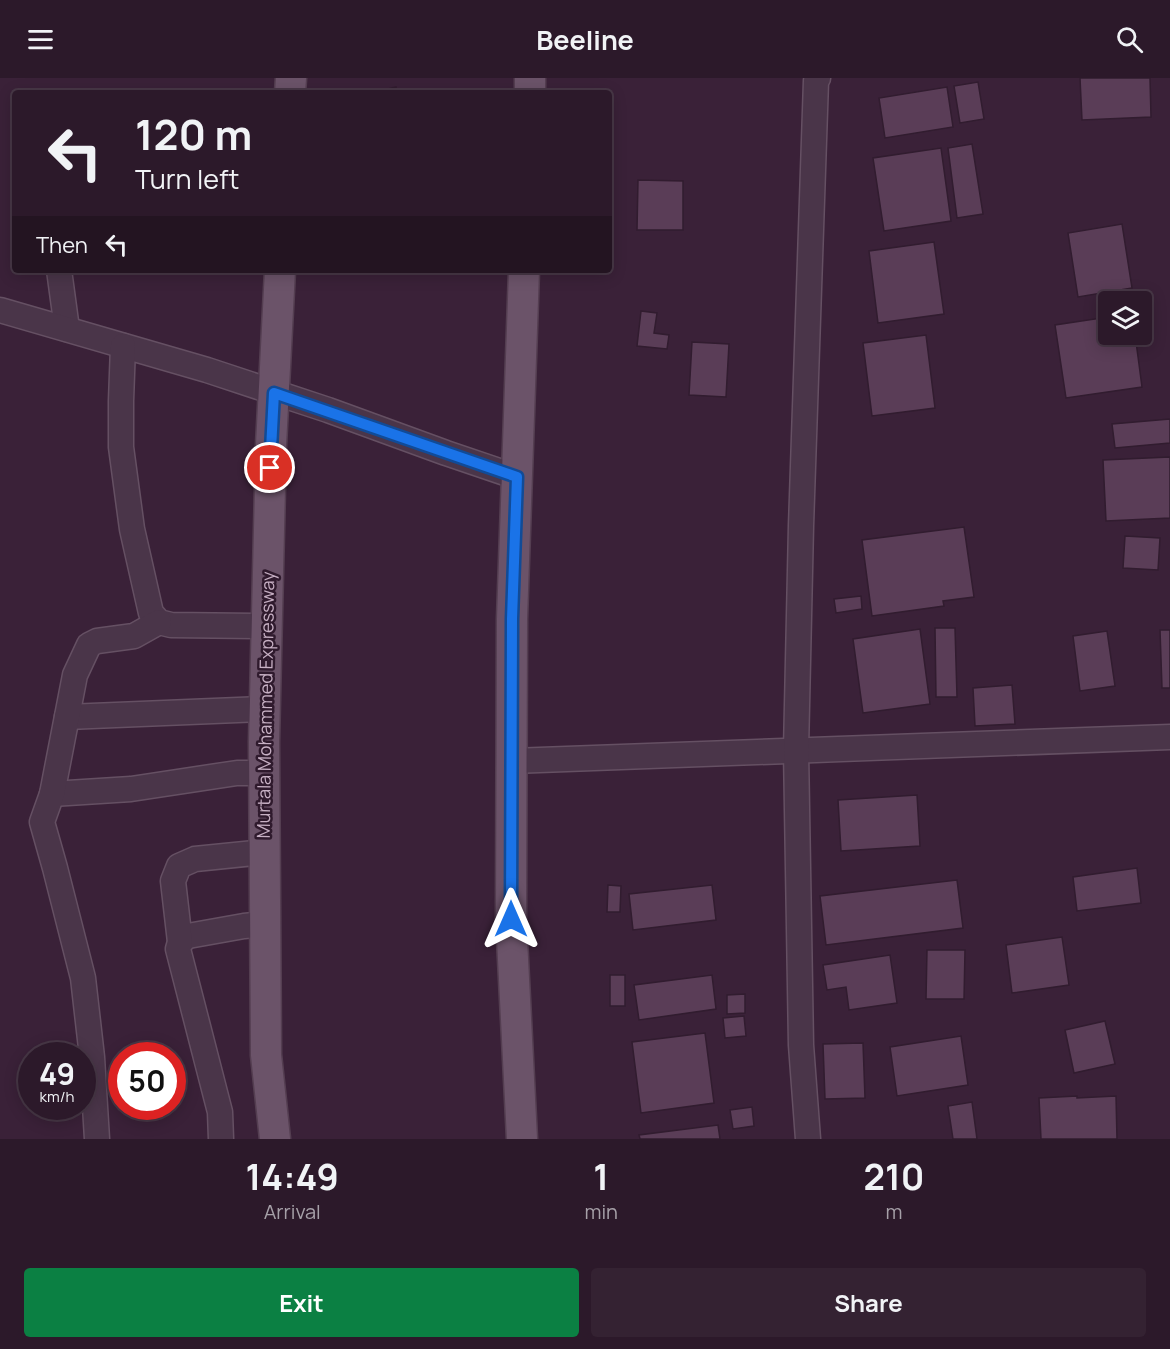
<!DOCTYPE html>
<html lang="en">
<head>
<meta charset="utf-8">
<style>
	body { margin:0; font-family:Manrope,sans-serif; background:#342232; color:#f1f3f6; height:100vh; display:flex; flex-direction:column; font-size:22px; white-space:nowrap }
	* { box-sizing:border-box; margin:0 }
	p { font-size:20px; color:#a6a0a8 }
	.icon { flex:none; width:33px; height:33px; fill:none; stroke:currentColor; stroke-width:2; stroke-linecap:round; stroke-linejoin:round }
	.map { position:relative; height:1061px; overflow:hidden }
	.sheet { display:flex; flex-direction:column; background:#2c192a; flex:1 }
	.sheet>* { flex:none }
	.guide { position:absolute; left:12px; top:12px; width:600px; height:183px; border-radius:6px; box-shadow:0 3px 15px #0003,0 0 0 2px #483847; background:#2c192a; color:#f1f3f6; overflow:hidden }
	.fabs { position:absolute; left:1098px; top:213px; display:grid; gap:12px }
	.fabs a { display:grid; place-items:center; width:54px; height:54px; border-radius:6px; background:#2c192a; box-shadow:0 3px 15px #0003,0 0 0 2px #483847; font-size:30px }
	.speed { position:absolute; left:18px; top:964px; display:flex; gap:12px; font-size:30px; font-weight:700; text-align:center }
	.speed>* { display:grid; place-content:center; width:78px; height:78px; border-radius:50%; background:#2c192a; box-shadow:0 3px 15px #0003,0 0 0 2px #483847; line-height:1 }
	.speed small { font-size:15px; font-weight:400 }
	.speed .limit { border:9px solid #d22; background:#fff; color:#111 }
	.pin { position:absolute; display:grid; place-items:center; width:51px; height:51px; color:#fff; margin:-26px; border:3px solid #fff; border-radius:50%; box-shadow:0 2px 6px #0007 }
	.me { position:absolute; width:66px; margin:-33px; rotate:0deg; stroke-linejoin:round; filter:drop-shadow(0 0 4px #0008) }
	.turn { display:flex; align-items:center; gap:21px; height:126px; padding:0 24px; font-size:27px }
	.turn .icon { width:78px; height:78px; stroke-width:2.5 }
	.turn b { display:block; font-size:42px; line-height:51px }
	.then { display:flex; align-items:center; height:57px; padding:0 24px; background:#0003; gap:12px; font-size:22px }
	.eta { display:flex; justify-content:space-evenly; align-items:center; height:102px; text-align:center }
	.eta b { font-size:36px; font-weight:700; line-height:42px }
	.cta { display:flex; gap:12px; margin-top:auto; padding:12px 24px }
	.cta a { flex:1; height:69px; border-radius:6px; background:#0b8043; color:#fff; font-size:24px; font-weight:700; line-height:69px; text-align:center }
	.cta a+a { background:#342232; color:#f1f3f6 }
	header { display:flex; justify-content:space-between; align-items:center; height:78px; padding:0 24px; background:#2c192a; font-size:27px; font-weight:700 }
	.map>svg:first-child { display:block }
</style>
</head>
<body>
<header><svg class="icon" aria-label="menu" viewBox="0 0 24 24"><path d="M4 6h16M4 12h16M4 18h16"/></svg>Beeline<svg class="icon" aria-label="search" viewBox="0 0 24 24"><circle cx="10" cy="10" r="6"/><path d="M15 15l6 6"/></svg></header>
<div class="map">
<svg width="1170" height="1061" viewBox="0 0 1170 1061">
	<rect width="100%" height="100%" fill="#3a2138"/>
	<g fill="#5a3d57" stroke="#311c2f" stroke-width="1.5">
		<polygon points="1080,0 1150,0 1151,39 1082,42"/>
		<polygon points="978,4 984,41 960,45 954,8"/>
		<polygon points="396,9 397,15 376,15 376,14"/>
		<polygon points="947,9 953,49 885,60 879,20"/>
		<polygon points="972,66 983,136 957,140 948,70"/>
		<polygon points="941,70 951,143 884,153 873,80"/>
		<polygon points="638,102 683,103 683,152 637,152"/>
		<polygon points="1122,146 1132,210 1078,219 1068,155"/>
		<polygon points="934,164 944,236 878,245 869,173"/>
		<polygon points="641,233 657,235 654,255 669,257 667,271 637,268"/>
		<polygon points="1108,239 1108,256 1135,256 1142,309 1066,320 1055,247"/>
		<polygon points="926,257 935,330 872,338 863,265"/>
		<polygon points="692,264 729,266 726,319 689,317"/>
		<polygon points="1170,341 1170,365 1115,370 1112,346"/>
		<polygon points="1170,379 1170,440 1106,443 1103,382"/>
		<polygon points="964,449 974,519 943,523 944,528 872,538 862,462"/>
		<polygon points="1125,458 1160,460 1158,492 1123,490"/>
		<polygon points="861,518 862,531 836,535 834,521"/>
		<polygon points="935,550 955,550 957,619 936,619"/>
		<polygon points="920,551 930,626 863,635 853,561"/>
		<polygon points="1160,552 1170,552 1170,610 1162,610"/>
		<polygon points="1107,553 1115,608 1080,613 1073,558"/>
		<polygon points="1012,607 1015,646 975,648 973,610"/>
		<polygon points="917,717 920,768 841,773 838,722"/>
		<polygon points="1137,790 1141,825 1077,833 1073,799"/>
		<polygon points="957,802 963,850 826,867 820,818"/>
		<polygon points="608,807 621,808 620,834 607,834"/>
		<polygon points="712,807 716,842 633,852 629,816"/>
		<polygon points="1062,859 1069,907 1012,915 1006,867"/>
		<polygon points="927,872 965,872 964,921 926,921"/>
		<polygon points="890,877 897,925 849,932 846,909 827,912 823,887"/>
		<rect x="610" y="897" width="15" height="31"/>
		<polygon points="712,897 716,931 639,942 634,907"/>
		<polygon points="745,916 745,935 727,936 727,917"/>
		<polygon points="744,938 746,958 725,960 723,940"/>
		<polygon points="1105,943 1115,986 1074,995 1065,952"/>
		<polygon points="705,955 714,1025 641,1035 632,964"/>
		<polygon points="961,958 968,1007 897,1018 890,969"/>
		<polygon points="863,965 865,1020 825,1021 823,966"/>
		<polygon points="1077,1018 1077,1020 1116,1018 1117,1061 1041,1061 1039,1020"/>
		<polygon points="972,1024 977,1061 953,1061 948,1028"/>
		<polygon points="752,1029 754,1048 733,1051 730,1032"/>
		<polygon points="718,1047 720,1061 640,1061 639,1057"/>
	</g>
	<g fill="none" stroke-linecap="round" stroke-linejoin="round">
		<g stroke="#655063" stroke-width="27">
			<g id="minor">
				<polyline points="59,192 67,251"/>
				<polyline points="0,232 207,292 328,332 446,375 517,399"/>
				<polyline points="123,268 121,323 121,369 132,451 151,535 159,544 171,547 266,548"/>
				<polyline points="67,639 265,631"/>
				<polyline points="512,683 1170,659"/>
				<polyline points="52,716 131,711 237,695 264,695"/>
				<polyline points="180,864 188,858 244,848 265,846"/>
				<polyline points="97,1061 92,979 83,900 55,790 42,744 52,716 75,597 89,567 97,563 134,558 159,544"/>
				<polyline points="221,1061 220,1034 178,871 180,864 173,803 179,788 195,781 264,774"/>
				<polyline points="808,1061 801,967 796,672 801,448 816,3 818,0"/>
			</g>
		</g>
		<g stroke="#543e51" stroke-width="33">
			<g id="major">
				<polyline points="290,15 291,0"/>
				<polyline points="530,15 530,0"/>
				<polyline points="275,1061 266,977 264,664 271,367 280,192"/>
				<polyline points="522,1061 511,841 512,541 524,192"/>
			</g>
		</g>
		<use href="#minor" stroke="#4a3549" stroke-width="24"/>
		<use href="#major" stroke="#6b5369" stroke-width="30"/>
	</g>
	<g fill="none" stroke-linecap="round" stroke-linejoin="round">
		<g stroke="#114b97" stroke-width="15">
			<polyline id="route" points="270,390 274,315 517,399 512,541 511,841"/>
		</g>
		<use href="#route" stroke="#1a73e8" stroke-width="10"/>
	</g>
	<g text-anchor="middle" stroke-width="5" stroke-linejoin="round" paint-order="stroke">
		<g font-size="18" fill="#c7b0c4" stroke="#2f1a2d">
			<text transform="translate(266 627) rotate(-89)" y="6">Murtala Mohammed Expressway</text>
		</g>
	</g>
</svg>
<div class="fabs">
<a><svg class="icon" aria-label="layers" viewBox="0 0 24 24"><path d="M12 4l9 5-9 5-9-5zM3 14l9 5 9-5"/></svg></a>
</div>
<div class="speed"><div>49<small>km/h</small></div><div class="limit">50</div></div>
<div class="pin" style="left:270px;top:390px;background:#d93025"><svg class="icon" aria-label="arrive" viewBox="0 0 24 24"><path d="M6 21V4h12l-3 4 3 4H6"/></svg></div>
<svg class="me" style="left:511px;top:841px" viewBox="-20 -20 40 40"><path d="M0-17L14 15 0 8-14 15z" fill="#1a73e8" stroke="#fff" stroke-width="4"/></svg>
<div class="guide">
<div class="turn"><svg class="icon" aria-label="left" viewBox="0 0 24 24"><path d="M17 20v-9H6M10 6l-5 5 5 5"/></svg><div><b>120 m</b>Turn left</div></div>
<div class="then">Then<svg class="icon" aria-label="left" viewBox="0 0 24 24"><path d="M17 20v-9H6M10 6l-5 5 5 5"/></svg></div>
</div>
</div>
<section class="sheet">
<div class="eta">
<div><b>14:49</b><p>Arrival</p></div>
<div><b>1</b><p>min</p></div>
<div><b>210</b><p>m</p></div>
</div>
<div class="cta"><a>Exit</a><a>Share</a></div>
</section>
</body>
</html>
